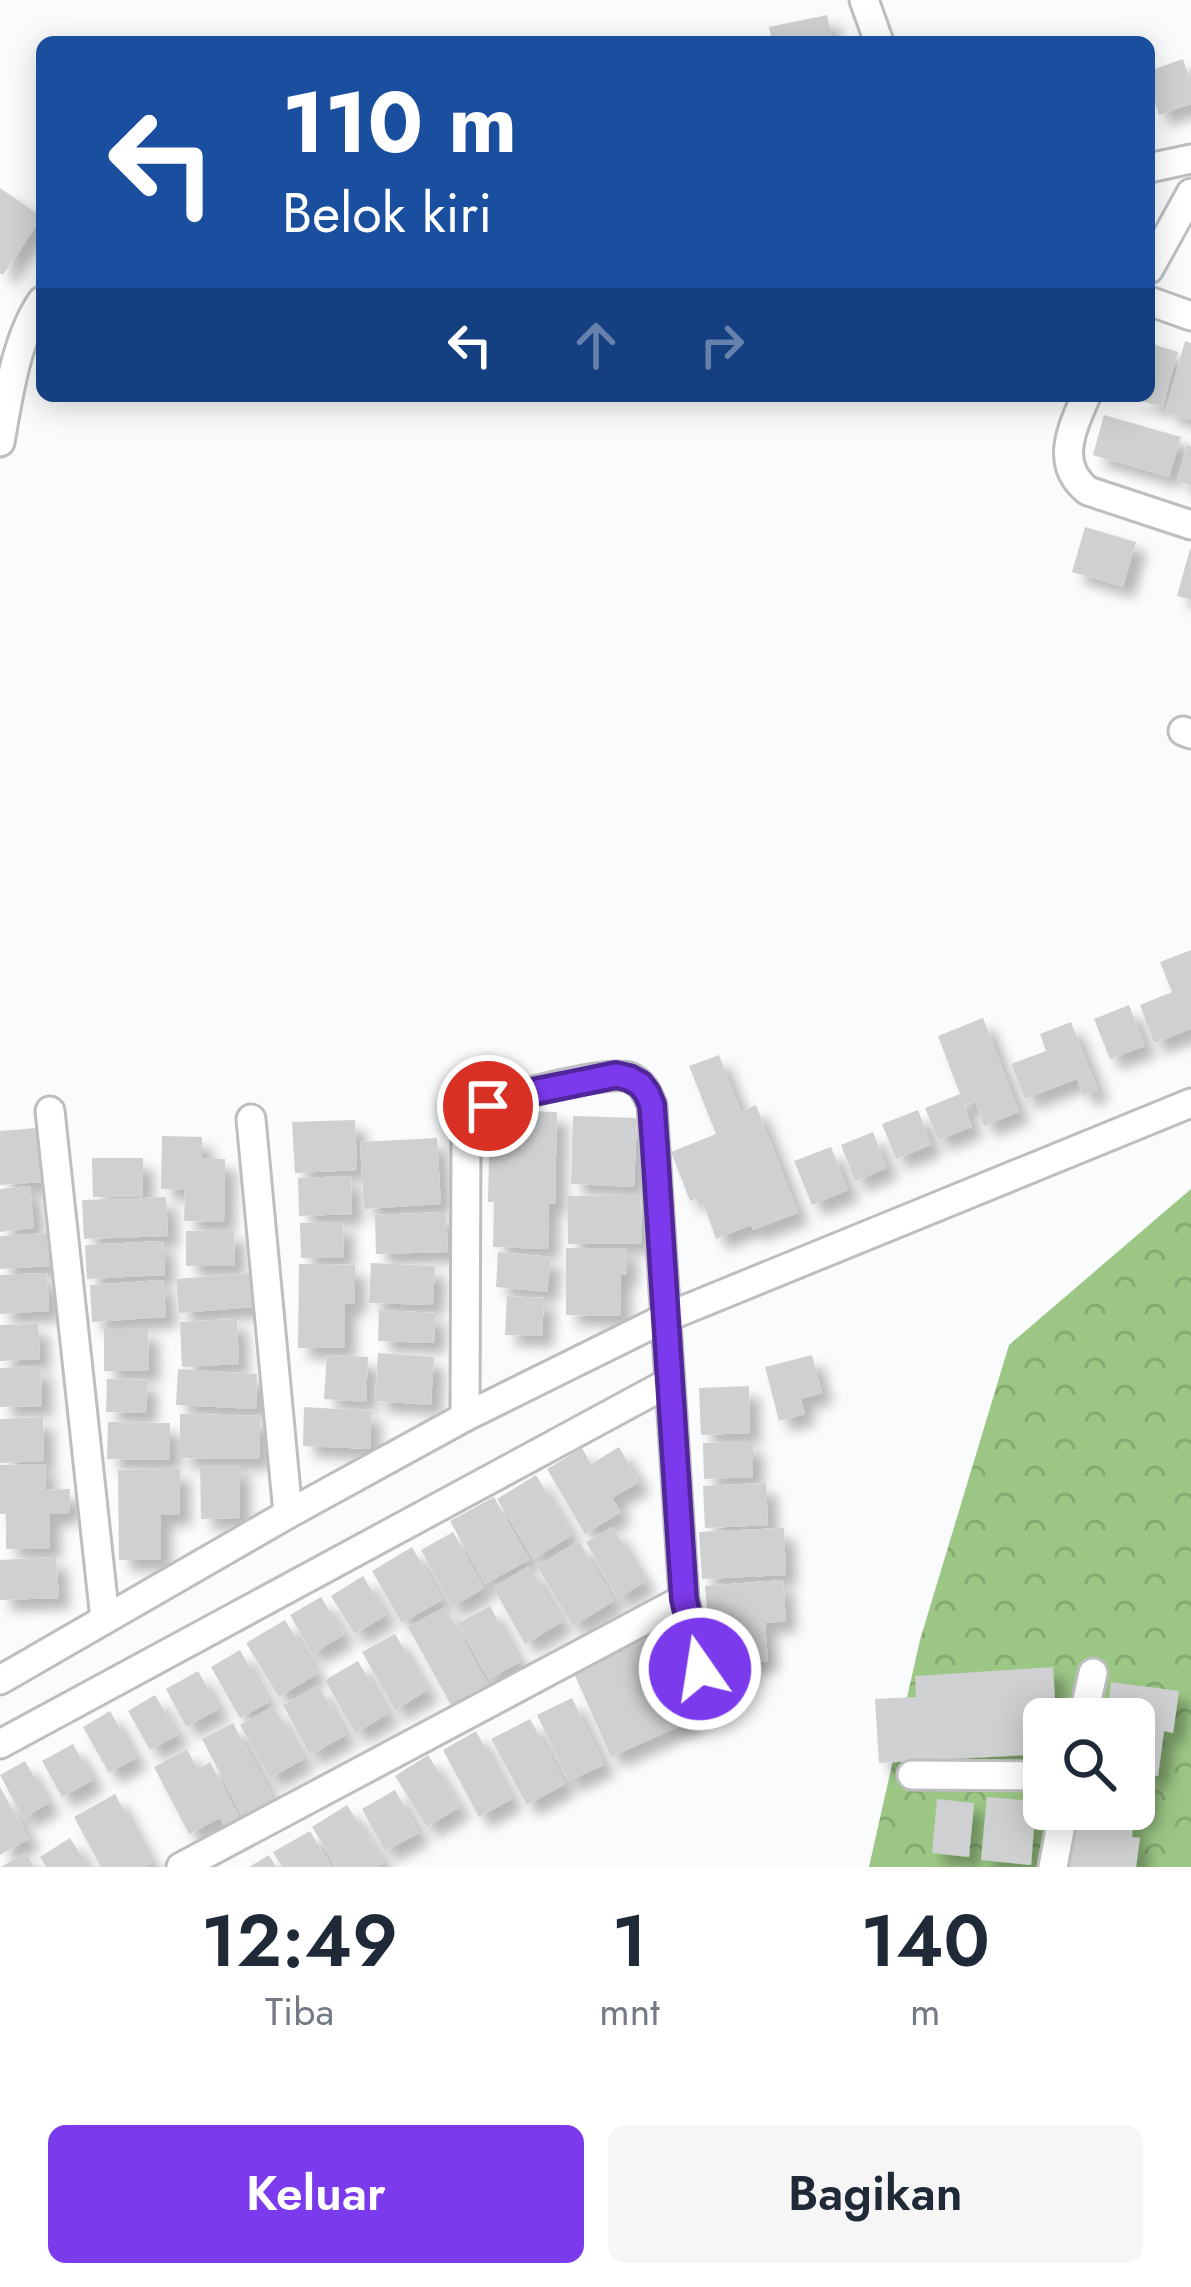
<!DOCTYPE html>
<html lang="id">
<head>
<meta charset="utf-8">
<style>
	body { margin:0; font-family:Jost,sans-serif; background:#f6f6f7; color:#1f2937; height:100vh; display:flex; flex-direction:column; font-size:45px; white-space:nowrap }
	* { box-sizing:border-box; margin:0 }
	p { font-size:39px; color:#747a83 }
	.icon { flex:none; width:66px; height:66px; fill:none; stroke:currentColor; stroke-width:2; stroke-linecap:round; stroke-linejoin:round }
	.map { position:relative; height:1867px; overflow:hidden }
	.details { display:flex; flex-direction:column; background:#fff; flex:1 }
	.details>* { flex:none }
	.guide { position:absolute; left:36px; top:36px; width:1119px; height:366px; border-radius:18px; box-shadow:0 6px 30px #0003; background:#1a4fa0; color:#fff; overflow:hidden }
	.controls { position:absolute; left:1023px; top:1698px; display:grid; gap:24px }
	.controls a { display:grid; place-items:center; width:132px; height:132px; border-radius:18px; background:#fff; box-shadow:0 6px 30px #0003; font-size:60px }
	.pin { position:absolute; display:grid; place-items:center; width:102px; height:102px; color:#fff; margin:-51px; border:6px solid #fff; border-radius:50%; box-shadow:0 3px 12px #0007 }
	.me { position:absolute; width:132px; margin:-66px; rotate:347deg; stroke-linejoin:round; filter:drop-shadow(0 0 9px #0008) }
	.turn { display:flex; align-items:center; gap:42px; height:252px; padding:0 48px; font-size:54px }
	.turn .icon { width:156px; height:156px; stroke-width:2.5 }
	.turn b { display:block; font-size:84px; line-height:102px }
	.lanes { display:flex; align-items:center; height:114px; padding:0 48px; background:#0003; justify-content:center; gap:60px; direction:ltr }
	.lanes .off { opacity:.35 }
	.eta { display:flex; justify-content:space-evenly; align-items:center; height:204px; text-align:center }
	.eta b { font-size:72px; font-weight:600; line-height:84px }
	.action { display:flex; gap:24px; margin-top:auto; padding:24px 48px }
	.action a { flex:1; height:138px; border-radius:18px; background:#7c3aed; color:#fff; font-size:48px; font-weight:600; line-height:138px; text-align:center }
	.action a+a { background:#f6f6f7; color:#1f2937 }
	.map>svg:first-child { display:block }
</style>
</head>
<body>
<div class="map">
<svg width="1191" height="1867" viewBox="0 0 1191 1867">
	<defs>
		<pattern id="forest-crowns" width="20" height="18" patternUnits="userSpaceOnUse" patternTransform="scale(3)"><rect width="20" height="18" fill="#9bc684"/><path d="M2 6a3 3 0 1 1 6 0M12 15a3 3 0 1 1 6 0" fill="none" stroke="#85aa72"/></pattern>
		<filter id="shadow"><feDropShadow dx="11" dy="11" stdDeviation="6" flood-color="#0004"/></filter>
	</defs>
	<rect width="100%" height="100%" fill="#f9fbfd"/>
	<path fill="url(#forest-crowns)" fill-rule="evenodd" d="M1191 1189V1867H869L920 1640 1009 1345ZM1044 1719H1134V1809H1044Z"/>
	<g fill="#ced0d1" filter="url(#shadow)">
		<polygon points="827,15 833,42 772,42 769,27"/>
		<polygon points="1183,59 1191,83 1191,104 1159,115 1149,85 1149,71"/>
		<polygon points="0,188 42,217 3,275 0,273"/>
		<polygon points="1185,341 1191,343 1191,420 1165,412"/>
		<polygon points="1149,343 1178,352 1162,407 1127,397 1149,396"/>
		<polygon points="1104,415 1181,437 1169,477 1093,455"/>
		<polygon points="1187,445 1191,446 1191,485 1177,481"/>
		<polygon points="1085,527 1136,542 1123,587 1072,572"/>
		<polygon points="1190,549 1191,549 1191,600 1177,596"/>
		<polygon points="1191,950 1191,1029 1154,1043 1140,1005 1172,992 1160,962"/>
		<polygon points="1129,1005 1145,1046 1110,1059 1094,1019"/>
		<polygon points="983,1018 1019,1112 984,1126 975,1101 964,1106 972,1127 938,1140 925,1108 960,1094 938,1036"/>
		<polygon points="1071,1022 1098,1090 1083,1095 1077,1079 1025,1099 1011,1064 1046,1051 1040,1034"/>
		<polygon points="719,1055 741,1112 756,1105 798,1213 753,1230 751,1225 716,1239 701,1197 690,1201 671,1152 716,1134 689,1066"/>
		<polygon points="490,1110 557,1112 555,1204 549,1204 548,1249 493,1247 494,1202 488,1202"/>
		<polygon points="918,1110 931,1145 896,1159 882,1124"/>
		<polygon points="573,1116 637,1118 634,1187 571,1184"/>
		<polygon points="355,1120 357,1170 295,1173 292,1122"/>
		<polygon points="37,1128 41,1182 0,1185 0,1131"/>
		<polygon points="873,1132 887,1168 855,1181 841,1145"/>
		<polygon points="162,1136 202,1137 202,1158 225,1159 224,1222 184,1221 185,1190 161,1189"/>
		<polygon points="437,1138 441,1204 364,1209 360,1142"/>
		<polygon points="831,1147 848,1190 812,1205 794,1161"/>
		<polygon points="92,1158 143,1158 143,1196 93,1197"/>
		<polygon points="351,1176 352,1214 299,1216 298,1178"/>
		<polygon points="30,1186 34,1228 0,1232 0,1189"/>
		<polygon points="641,1195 642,1243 568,1244 567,1196"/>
		<polygon points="166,1197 168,1236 84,1239 82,1200"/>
		<polygon points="446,1212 448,1252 376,1254 375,1215"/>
		<polygon points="343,1222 344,1257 301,1258 300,1223"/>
		<polygon points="234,1230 235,1266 186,1266 186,1231"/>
		<polygon points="49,1233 51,1266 0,1269 0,1236"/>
		<polygon points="163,1241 165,1275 87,1279 85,1245"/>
		<polygon points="566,1248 627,1248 627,1275 621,1275 620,1316 566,1315"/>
		<polygon points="498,1252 551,1257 547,1292 496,1287"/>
		<polygon points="371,1263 435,1266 433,1305 369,1303"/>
		<polygon points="299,1264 355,1265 355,1304 345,1304 345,1348 298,1348"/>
		<polygon points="47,1273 49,1311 0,1314 0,1275"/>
		<polygon points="251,1273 254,1307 179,1313 176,1279"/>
		<polygon points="163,1280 166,1317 92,1322 90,1285"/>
		<polygon points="507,1296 544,1298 542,1336 505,1335"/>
		<polygon points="379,1310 435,1313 434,1343 378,1341"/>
		<polygon points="237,1319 239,1364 182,1367 180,1322"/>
		<polygon points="38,1324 40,1359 0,1361 0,1325"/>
		<polygon points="104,1329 148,1329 149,1371 104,1371"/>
		<polygon points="378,1353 434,1357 431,1405 375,1401"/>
		<polygon points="327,1355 368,1357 366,1402 324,1399"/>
		<polygon points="812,1355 822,1393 801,1399 805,1414 779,1421 765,1367"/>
		<polygon points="41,1366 42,1406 0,1407 0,1368"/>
		<polygon points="178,1369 257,1374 256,1409 176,1405"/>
		<polygon points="107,1379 147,1380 146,1413 106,1412"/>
		<polygon points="749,1386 750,1433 701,1435 699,1388"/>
		<polygon points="304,1407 371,1411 370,1449 303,1446"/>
		<polygon points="180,1414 260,1416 259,1459 180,1458"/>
		<polygon points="43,1417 44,1461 0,1463 0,1419"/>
		<polygon points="108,1422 170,1423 170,1460 107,1459"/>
		<polygon points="753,1442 753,1477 704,1479 703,1443"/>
		<polygon points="619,1447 639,1482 612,1498 621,1512 585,1534 547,1469 582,1448 591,1464"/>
		<polygon points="45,1464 46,1490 70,1489 69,1513 50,1514 50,1549 6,1549 6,1514 0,1514 0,1465"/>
		<polygon points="200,1465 240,1465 240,1518 201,1519"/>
		<polygon points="180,1469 180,1515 161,1515 161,1560 119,1560 118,1470"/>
		<polygon points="536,1475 572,1535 534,1559 497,1499"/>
		<polygon points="766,1483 768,1525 705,1528 703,1486"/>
		<polygon points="494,1497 529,1560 485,1584 450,1521"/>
		<polygon points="613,1527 645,1582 618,1598 586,1542"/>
		<polygon points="784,1528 786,1575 702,1579 699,1532"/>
		<polygon points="453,1532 484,1588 452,1607 421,1550"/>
		<polygon points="579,1541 614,1601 573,1626 537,1566"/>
		<polygon points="412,1547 442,1600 402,1623 372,1571"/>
		<polygon points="56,1557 59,1598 0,1600 0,1560"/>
		<polygon points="529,1566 562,1622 525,1644 493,1587"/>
		<polygon points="363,1576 386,1615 355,1634 331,1596"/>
		<polygon points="783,1580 786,1621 765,1623 768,1661 724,1664 721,1626 709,1627 705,1586"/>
		<polygon points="321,1597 344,1635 312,1654 290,1615"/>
		<polygon points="490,1606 520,1662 489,1679 458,1623"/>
		<polygon points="445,1607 488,1685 451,1705 408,1627"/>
		<polygon points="285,1620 317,1674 279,1697 246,1643"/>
		<polygon points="395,1634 428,1690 395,1710 362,1652"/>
		<polygon points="655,1634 694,1720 611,1757 573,1671"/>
		<polygon points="240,1650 269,1702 240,1718 211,1667"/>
		<polygon points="358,1661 388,1714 355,1733 325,1680"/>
		<polygon points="1053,1667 1056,1719 1044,1719 1044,1754 879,1763 875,1699 916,1697 915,1676"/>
		<polygon points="198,1671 219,1709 186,1727 166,1689"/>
		<polygon points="1111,1682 1179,1691 1173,1733 1164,1731 1158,1776 1134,1773 1134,1719 1107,1719"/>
		<polygon points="318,1685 346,1735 310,1755 283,1705"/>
		<polygon points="155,1695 178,1735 150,1750 128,1711"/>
		<polygon points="572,1698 604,1765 568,1781 537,1715"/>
		<polygon points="273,1706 304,1759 270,1778 240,1725"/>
		<polygon points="110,1711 136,1758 109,1773 83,1727"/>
		<polygon points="530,1719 565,1784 527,1805 491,1739"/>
		<polygon points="233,1723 274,1801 243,1817 202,1739"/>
		<polygon points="476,1731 512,1799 479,1817 443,1750"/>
		<polygon points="73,1744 93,1780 62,1797 42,1761"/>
		<polygon points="187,1749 198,1770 210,1762 241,1821 226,1829 220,1818 189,1834 154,1767"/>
		<polygon points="428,1755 460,1807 427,1827 395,1776"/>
		<polygon points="25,1761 49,1803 23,1818 0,1775"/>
		<polygon points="1134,1775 1149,1777 1144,1818 1095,1812 1095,1809 1134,1809"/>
		<polygon points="0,1787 29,1839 0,1855"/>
		<polygon points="395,1790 419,1833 385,1851 362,1809"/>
		<polygon points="115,1794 152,1863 145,1867 101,1867 74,1817"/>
		<polygon points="987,1797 1036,1801 1031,1865 981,1860"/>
		<polygon points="937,1799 974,1803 969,1857 932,1853"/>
		<polygon points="347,1805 384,1863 378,1867 337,1867 312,1827"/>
		<polygon points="1074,1812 1133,1820 1132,1837 1140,1838 1136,1867 1067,1867"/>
		<polygon points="310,1831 331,1867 282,1867 273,1852"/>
		<polygon points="70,1838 88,1867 46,1867 40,1857"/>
		<polygon points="25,1852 34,1867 1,1867"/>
		<polygon points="269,1855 276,1867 249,1867"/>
	</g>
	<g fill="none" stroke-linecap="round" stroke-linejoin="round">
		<g stroke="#bcbec0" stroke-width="33">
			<g id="minor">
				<polyline points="864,0 879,42"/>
				<polyline points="1149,168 1191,159"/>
				<polyline points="1149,269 1191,193"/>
				<polyline points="1149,301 1191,316"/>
				<path d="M1086 396C1072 429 1054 464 1088 491L1191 525"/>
				<path d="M0 442C8 398 16 338 42 301"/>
				<polyline points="1183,731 1191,734"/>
				<polyline points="50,1111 105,1619"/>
				<polyline points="251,1119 288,1514"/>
				<path d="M465 1417 466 1132C472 1121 479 1111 491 1105 514 1095 608 1070 629 1077 642 1082 647 1093 652 1105L684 1599 709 1704"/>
				<polyline points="0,1680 288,1514 465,1417 667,1317 1191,1103"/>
				<polyline points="1083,1719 1093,1673"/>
				<polyline points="0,1744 668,1383"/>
				<polyline points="912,1775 1044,1776"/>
				<polyline points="181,1867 684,1599"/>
				<polyline points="1053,1867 1064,1809"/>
			</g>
		</g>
		<use href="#minor" stroke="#fff" stroke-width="27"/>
	</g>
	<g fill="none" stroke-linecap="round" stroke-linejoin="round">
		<g stroke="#51269a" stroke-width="30">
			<polyline id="route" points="488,1106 528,1093 616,1075 629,1078 640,1084 647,1093 652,1105 655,1148 684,1599 700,1669"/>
		</g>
		<use href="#route" stroke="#7c3aed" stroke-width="21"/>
	</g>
</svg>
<div class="controls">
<a><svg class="icon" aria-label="search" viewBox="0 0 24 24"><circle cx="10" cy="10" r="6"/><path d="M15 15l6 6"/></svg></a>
</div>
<div class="pin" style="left:488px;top:1106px;background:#d93025"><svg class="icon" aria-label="arrive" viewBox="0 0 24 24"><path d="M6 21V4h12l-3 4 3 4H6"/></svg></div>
<svg class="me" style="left:700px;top:1669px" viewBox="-20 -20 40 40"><circle r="17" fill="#7c3aed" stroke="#fff" stroke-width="3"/><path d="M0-11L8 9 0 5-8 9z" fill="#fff"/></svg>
<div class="guide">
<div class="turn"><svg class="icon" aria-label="left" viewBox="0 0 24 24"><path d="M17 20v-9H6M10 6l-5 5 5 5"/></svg><div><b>110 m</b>Belok kiri</div></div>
<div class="lanes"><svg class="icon" aria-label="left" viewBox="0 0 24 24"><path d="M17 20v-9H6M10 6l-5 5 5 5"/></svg><svg class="icon off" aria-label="ahead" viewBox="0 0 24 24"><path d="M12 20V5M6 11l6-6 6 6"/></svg><svg class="icon off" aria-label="right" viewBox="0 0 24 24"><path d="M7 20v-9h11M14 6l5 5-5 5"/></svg></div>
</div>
</div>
<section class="details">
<div class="eta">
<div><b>12:49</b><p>Tiba</p></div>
<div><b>1</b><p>mnt</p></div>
<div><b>140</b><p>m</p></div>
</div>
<div class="action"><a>Keluar</a><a>Bagikan</a></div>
</section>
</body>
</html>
